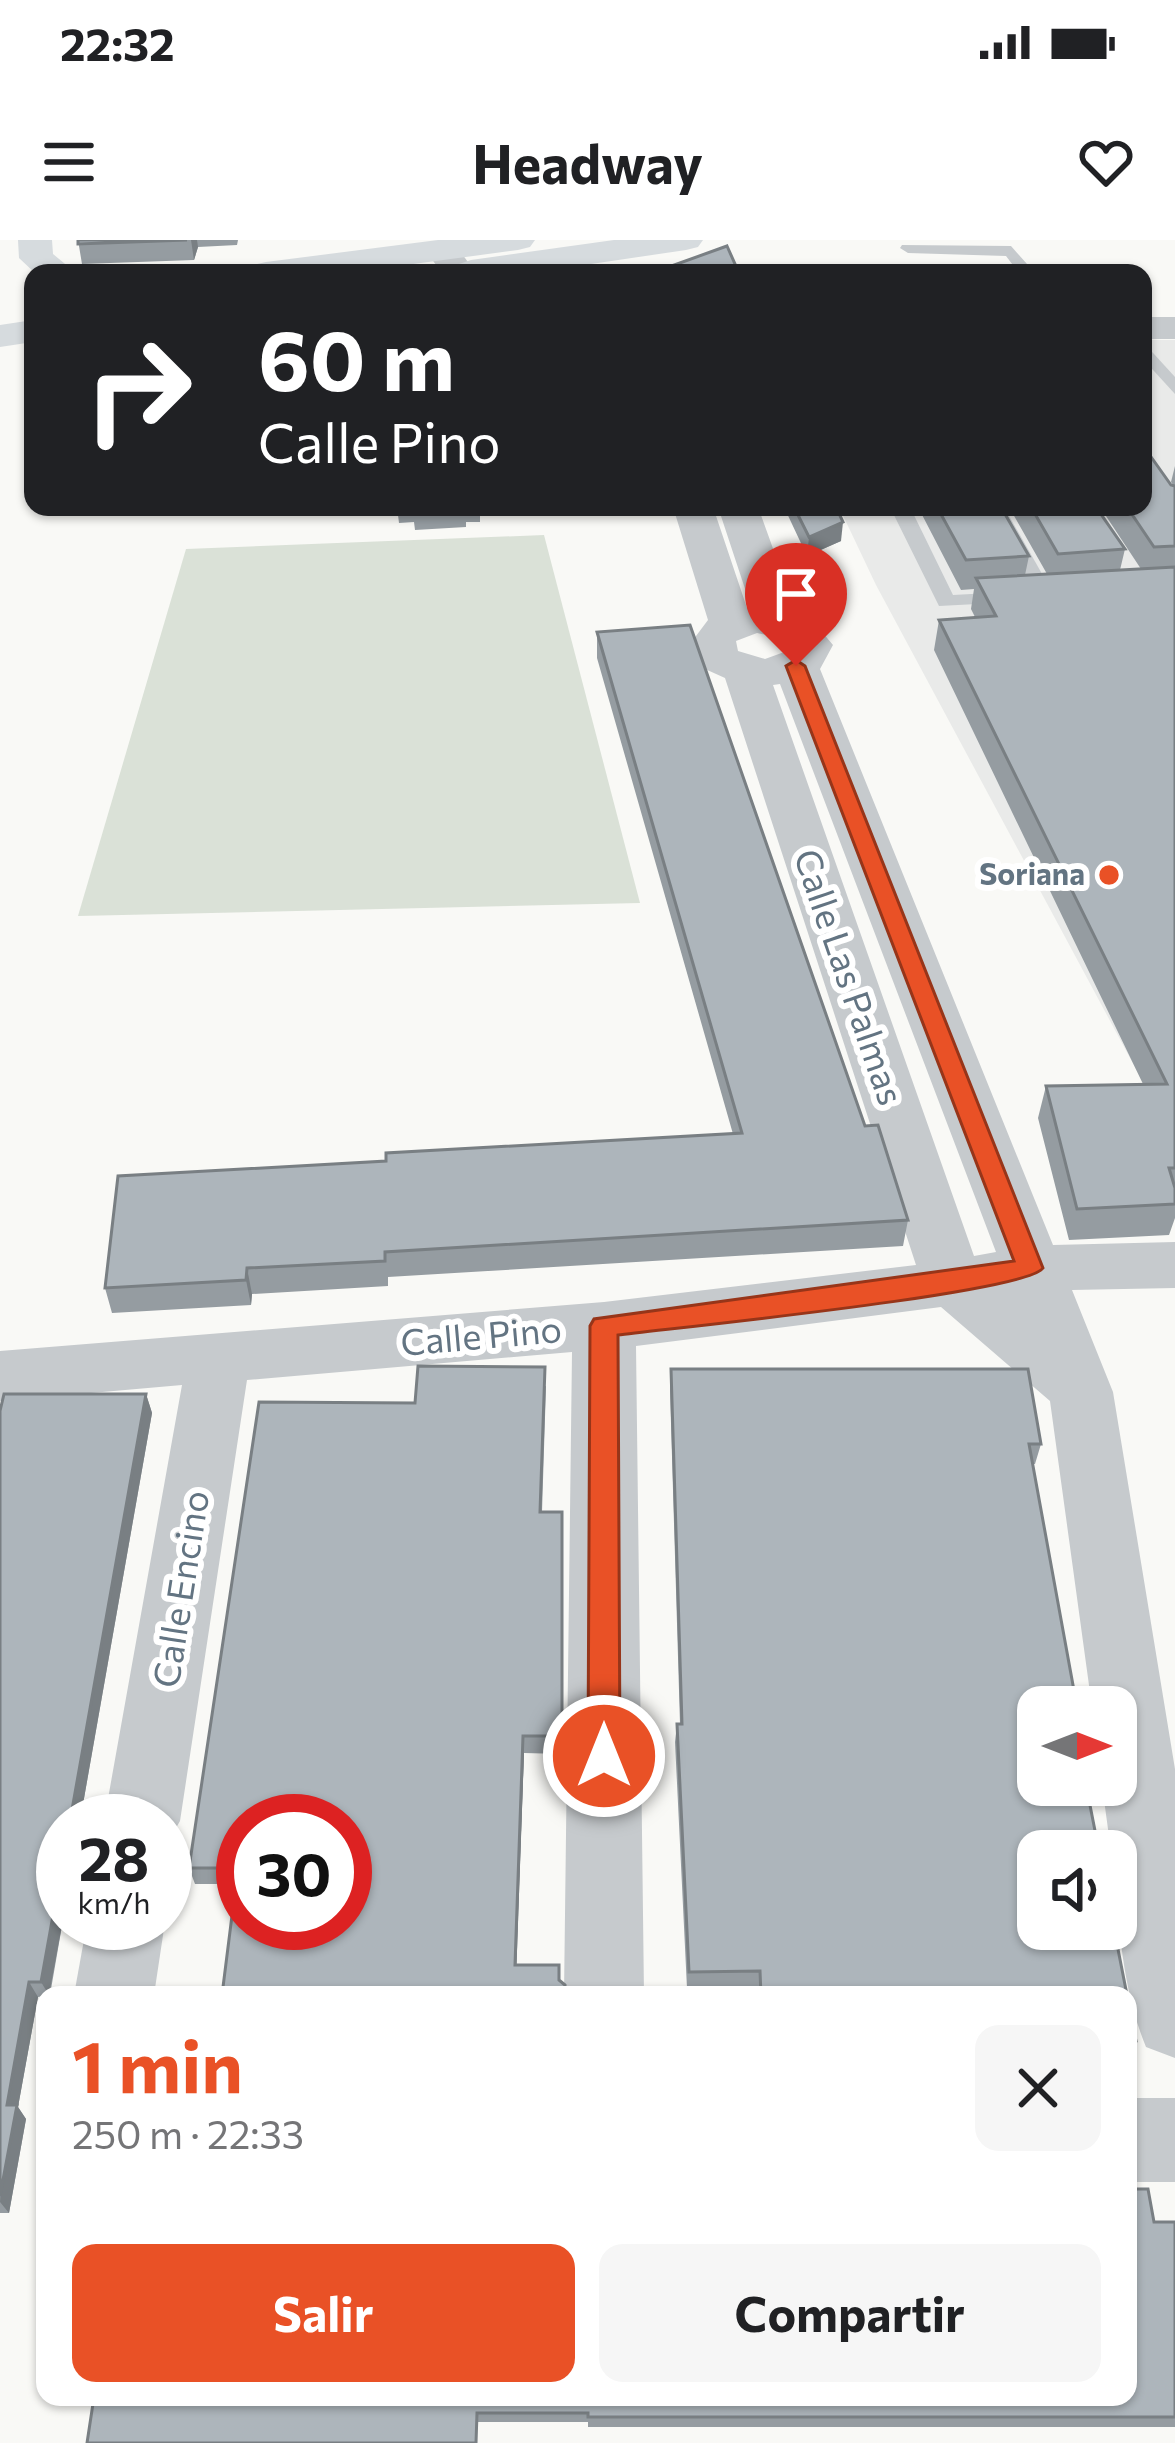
<!DOCTYPE html>
<html lang="es">
<head>
<meta charset="utf-8">
<style>
	body { margin:0; font-family:Commissioner,sans-serif; background:#f6f6f6; color:#202124; height:100vh; display:flex; flex-direction:column; font-size:45px; white-space:nowrap }
	* { box-sizing:border-box; margin:0 }
	p { font-size:39px; color:#757577 }
	.icon { flex:none; width:66px; height:66px; fill:none; stroke:currentColor; stroke-width:2; stroke-linecap:round; stroke-linejoin:round }
	.map { position:relative; flex:1; overflow:hidden }
	.side { position:absolute; left:36px; top:1746px; width:1101px; height:420px; display:flex; flex-direction:column; background:#fff; border-radius:24px; box-shadow:0 3px 9px #0004 }
	.side>* { flex:none }
	.guide { position:absolute; left:24px; top:24px; width:1128px; height:252px; border-radius:24px; box-shadow:0 3px 9px #0004; background:#202124; color:#fff; overflow:hidden }
	.needle { width:78px; rotate:90deg }
	.buttons { position:absolute; left:1017px; top:1446px; display:grid; gap:24px }
	.buttons a { display:grid; place-items:center; width:120px; height:120px; border-radius:24px; background:#fff; box-shadow:0 3px 9px #0004; font-size:60px }
	.speed { position:absolute; left:36px; top:1554px; display:flex; gap:24px; font-size:60px; font-weight:700; text-align:center }
	.speed>* { display:grid; place-content:center; width:156px; height:156px; border-radius:50%; background:#fff; box-shadow:0 3px 9px #0004; line-height:1 }
	.speed small { font-size:30px; font-weight:400 }
	.speed .limit { border:18px solid #d22; background:#fff; color:#111 }
	.pin { position:absolute; display:grid; place-items:center; width:102px; height:102px; color:#fff; margin:-123px -51px; border-radius:50% 50% 50% 0; rotate:-45deg; box-shadow:0 0 12px #0007 }
	.pin .icon { rotate:45deg }
	.me { position:absolute; width:132px; margin:-66px; rotate:0deg; stroke-linejoin:round; filter:drop-shadow(0 0 9px #0008) }
	.turn { display:flex; align-items:center; gap:42px; height:252px; padding:0 36px; font-size:54px }
	.turn .icon { width:156px; height:156px; stroke-width:2.5 }
	.turn b { display:block; font-size:84px; line-height:102px }
	.round { display:grid; place-items:center; flex:none; width:126px; height:126px; border-radius:24px; background:#f6f6f6 }
	.headline { display:flex; align-items:center; justify-content:space-between; height:204px; padding:0 36px }
	h1 { font-size:72px; font-weight:700; line-height:90px; color:#e95126 }
	.action { display:flex; gap:24px; margin-top:auto; padding:24px 36px }
	.action a { flex:1; height:138px; border-radius:24px; background:#e95126; color:#fff; font-size:48px; font-weight:700; line-height:138px; text-align:center }
	.action a+a { background:#f6f6f6; color:#202124 }
	.status { display:flex; justify-content:space-between; align-items:center; height:84px; padding:0 60px; background:#fff; direction:ltr }
	.status svg { height:33px; fill:currentColor }
	header { display:flex; justify-content:space-between; align-items:center; height:156px; padding:0 36px; background:#fff; font-size:54px; font-weight:700 }
	.map>svg:first-child { display:block }
</style>
</head>
<body>
<div class="status"><b>22:32</b><svg viewBox="0 0 49 12"><path d="M0 12V9h3v3zM5 12V6h3v6zM10 12V3h3v9zM15 12V0h3v12zM26 1h20v11H26zM47 4h2v5h-2z"/></svg></div>
<header><svg class="icon" aria-label="menu" viewBox="0 0 24 24"><path d="M4 6h16M4 12h16M4 18h16"/></svg>Headway<svg class="icon" aria-label="heart" viewBox="0 0 24 24"><path d="M12 20l-8-8c-3-5 5-10 8-4 3-6 11-1 8 4z"/></svg></header>
<div class="map">
<svg width="1175" height="2203" viewBox="0 0 1175 2203">
	<rect width="100%" height="100%" fill="#f9f9f6"/>
	<polygon fill="#e9eae9" points="1143,100 1175,100 1175,871 1159,872 876,345 839,267 1143,267"/>
	<polygon fill="#dae1d7" points="544,295 640,663 78,676 186,309"/>
	<g fill="none" stroke-linecap="round" stroke-linejoin="round">
		<g fill="#c6cacd" fill-rule="evenodd">
			<polygon points="902,5 1011,6 1035,33 1019,33 1006,16 908,13 900,8"/>
			<polygon points="1143,102 1175,137 1175,154 1143,119"/>
			<polygon points="890,267 910,267 953,355 1008,352 1018,358 1015,362 939,366"/>
			<polygon points="984,267 1004,267 1054,355 1051,359 1037,359"/>
		</g>
		<g fill="#c6cacd" fill-rule="evenodd">
			<polygon points="442,0 454,3 476,33 442,33 425,10"/>
			<rect x="1143" y="77" width="32" height="22"/>
			<path d="M673 267H713L747 368 751 367 718 267H758L797 375 811 379 833 405 820 429 1053 1005 1175 1002V1048L1072 1050 1113 1152 1175 1529V1818L1146 1807C1122 1749 1116 1674 1116 1611H1111L1102 1545H1116V1467H1092L1050 1161 941 1067 636 1106 644 1755H564L572 1112 247 1140 180 1581 165 1607V1581H104L182 1145 0 1161V1111L604 1062 916 1025 725 438 705 429 690 404 708 380ZM757 393 781 398 787 411 765 419 738 411 736 401ZM780 444 996 1012 974 1016 773 445Z"/>
			<polygon points="87,1683 165,1682 154,1755 74,1755"/>
			<rect x="1128" y="1858" width="47" height="84"/>
		</g>
		<polygon fill="#d6dbde" fill-rule="evenodd" points="18,0 52,0 53,14 76,33 35,33 19,18"/>
		<g fill="#d6dbde" fill-rule="evenodd">
			<polygon points="438,0 535,0 530,7 518,10 346,33 248,33 253,25 266,22"/>
			<polygon points="614,0 703,0 698,7 686,10 530,33 453,31 459,24 471,20"/>
			<polygon points="33,80 33,102 0,107 0,85"/>
		</g>
	</g>
	<g fill="#959ca1">
		<polygon points="78,0 238,0 237,5 198,7 194,20 82,24"/>
		<polygon points="1175,226 1175,978 1169,995 1069,1000 1038,878 1046,846 1143,844 934,410 939,380 975,377 971,369 974,349 961,350 918,267 1001,267 1029,316 1025,335 1047,334 1009,267 1096,267 1125,309 1120,330 1141,329 1100,267 1143,267 1171,245 1174,246 1171,242"/>
		<polygon points="397,267 480,267 480,282 466,282 466,287 415,290 414,282 399,283"/>
		<polygon points="784,267 836,267 841,301 807,316"/>
		<polygon points="597,392 865,886 908,980 903,1006 388,1037 388,1046 252,1054 251,1065 112,1073 105,1048 386,921 733,894 597,418"/>
		<polygon points="671,1129 1041,1204 1035,1224 1032,1224 1038,1467 1127,1755 758,1755 757,1747 687,1748 675,1502 677,1484 680,1484 670,1150"/>
		<polygon points="546,1146 542,1272 562,1272 562,1514 524,1513 516,1725 559,1740 236,1644 195,1644 189,1628 415,1163"/>
		<polygon points="146,1154 152,1173 80,1581 63,1581 63,1680 50,1755 38,1757 18,1867 26,1879 9,1973 0,1973 0,1171"/>
		<polygon points="1128,1761 1136,1801 1128,1815"/>
		<polygon points="1154,1982 1175,1982 1175,2187 588,2187 588,2182 479,2182 87,2203"/>
	</g>
	<g fill="#797f83">
		<polygon points="191,0 197,0 198,7 194,20"/>
		<polygon points="843,282 841,301 807,316 809,297"/>
		<polygon points="247,1028 252,1054 251,1065 246,1040"/>
		<polygon points="146,1154 152,1173 80,1581 70,1581"/>
		<polygon points="523,1496 524,1513 516,1740 515,1725"/>
		<polygon points="63,1620 63,1680 49,1755 41,1742"/>
		<polygon points="29,1742 38,1757 18,1867 26,1879 9,1973 0,1962 7,1865"/>
	</g>
	<g fill="#adb5bb" stroke="#797f83" stroke-width="3" fill-rule="evenodd">
		<polygon points="78,0 187,0 78,4"/>
		<polygon points="727,6 739,33 652,33"/>
		<polygon points="1149,214 1171,245 1175,246 1175,306 1154,307 1127,267 1143,267 1143,215"/>
		<polygon points="794,267 836,267 843,282 809,297"/>
		<polygon points="937,267 1001,267 1029,316 966,320"/>
		<polygon points="1031,267 1096,267 1125,309 1058,314"/>
		<polygon points="1175,327 1175,928 1169,928 1175,948 1175,964 1077,969 1046,846 1167,844 939,380 996,376 976,338"/>
		<polygon points="690,385 865,886 878,885 908,980 385,1012 385,1021 247,1028 246,1040 105,1048 118,936 386,921 386,913 742,893 597,392"/>
		<path d="M418 1126 545 1127 540 1272H562V1496H523L515 1725H559V1740L565 1745V1755H222L238 1628H189L259 1162 415 1163ZM243 1581H345V1683H243Z"/>
		<polygon points="671,1129 1028,1129 1041,1204 1029,1204 1077,1467 1038,1467 1038,1545 1086,1545 1099,1611 1038,1611 1038,1689 1114,1689 1127,1755 761,1755 760,1731 689,1732 677,1484 682,1484"/>
		<polygon points="4,1154 146,1154 70,1581 63,1581 63,1620 41,1742 29,1742 7,1865 17,1865 0,1956 0,1171"/>
		<polygon points="1128,1761 1136,1801 1128,1802"/>
		<polygon points="1128,1949 1148,1949 1154,1982 1175,1982 1175,2177 588,2177 588,2173 477,2173 476,2203 87,2203 94,2157 1128,2157"/>
	</g>
	<path fill="#e95126" stroke="#973519" stroke-width="3" d="M796 420 805 426 1043 1028C1026 1053 672 1088 618 1095L620 1516 616 1526 604 1531 593 1526 588 1516 590 1086 594 1079 1014 1021 786 426Z"/>
	<circle fill="#e95126" stroke="#fff" stroke-width="4.5" cx="1109" cy="635" r="12"/>
	<g text-anchor="middle" stroke-width="12" stroke-linejoin="round" paint-order="stroke">
		<g font-size="30" font-weight="bold" fill="#637482" stroke="#fff" text-anchor="end">
			<text x="1085" y="645">Soriana</text>
		</g>
		<g font-size="36" fill="#637482" stroke="#fff">
			<text transform="translate(849 737) rotate(71)" y="13">Calle Las Palmas</text>
			<text transform="translate(481 1096) rotate(-5)" y="13">Calle Pino</text>
			<text transform="translate(181 1349) rotate(-81)" y="13">Calle Encino</text>
		</g>
	</g>
</svg>
<div class="buttons">
<a><svg class="needle" viewBox="-14 -14 28 28"><path d="M0-13l5 13h-10z" fill="#e53935"/><path d="M0 13l5-13h-10z" fill="#757577"/></svg></a>
<a><svg class="icon" aria-label="sound" viewBox="0 0 24 24"><path d="M4 9h4l5-4v14l-5-4H4zM17 9q2 3 0 6"/></svg></a>
</div>
<div class="speed"><div>28<small>km/h</small></div><div class="limit">30</div></div>
<div class="pin" style="left:796px;top:426px;background:#d93025"><svg class="icon" aria-label="arrive" viewBox="0 0 24 24"><path d="M6 21V4h12l-3 4 3 4H6"/></svg></div>
<svg class="me" style="left:604px;top:1516px" viewBox="-20 -20 40 40"><circle r="17" fill="#e95126" stroke="#fff" stroke-width="3"/><path d="M0-11L8 9 0 5-8 9z" fill="#fff"/></svg>
<div class="guide">
<div class="turn"><svg class="icon" aria-label="right" viewBox="0 0 24 24"><path d="M7 20v-9h11M14 6l5 5-5 5"/></svg><div><b>60 m</b>Calle Pino</div></div>
</div>
<section class="side">
<div class="headline"><div><h1>1 min</h1><p>250 m · 22:33</p></div><a class="round"><svg class="icon" aria-label="close" viewBox="0 0 24 24"><path d="M6 6l12 12M18 6L6 18"/></svg></a></div>
<div class="action"><a>Salir</a><a>Compartir</a></div>
</section>
</div>
</body>
</html>
